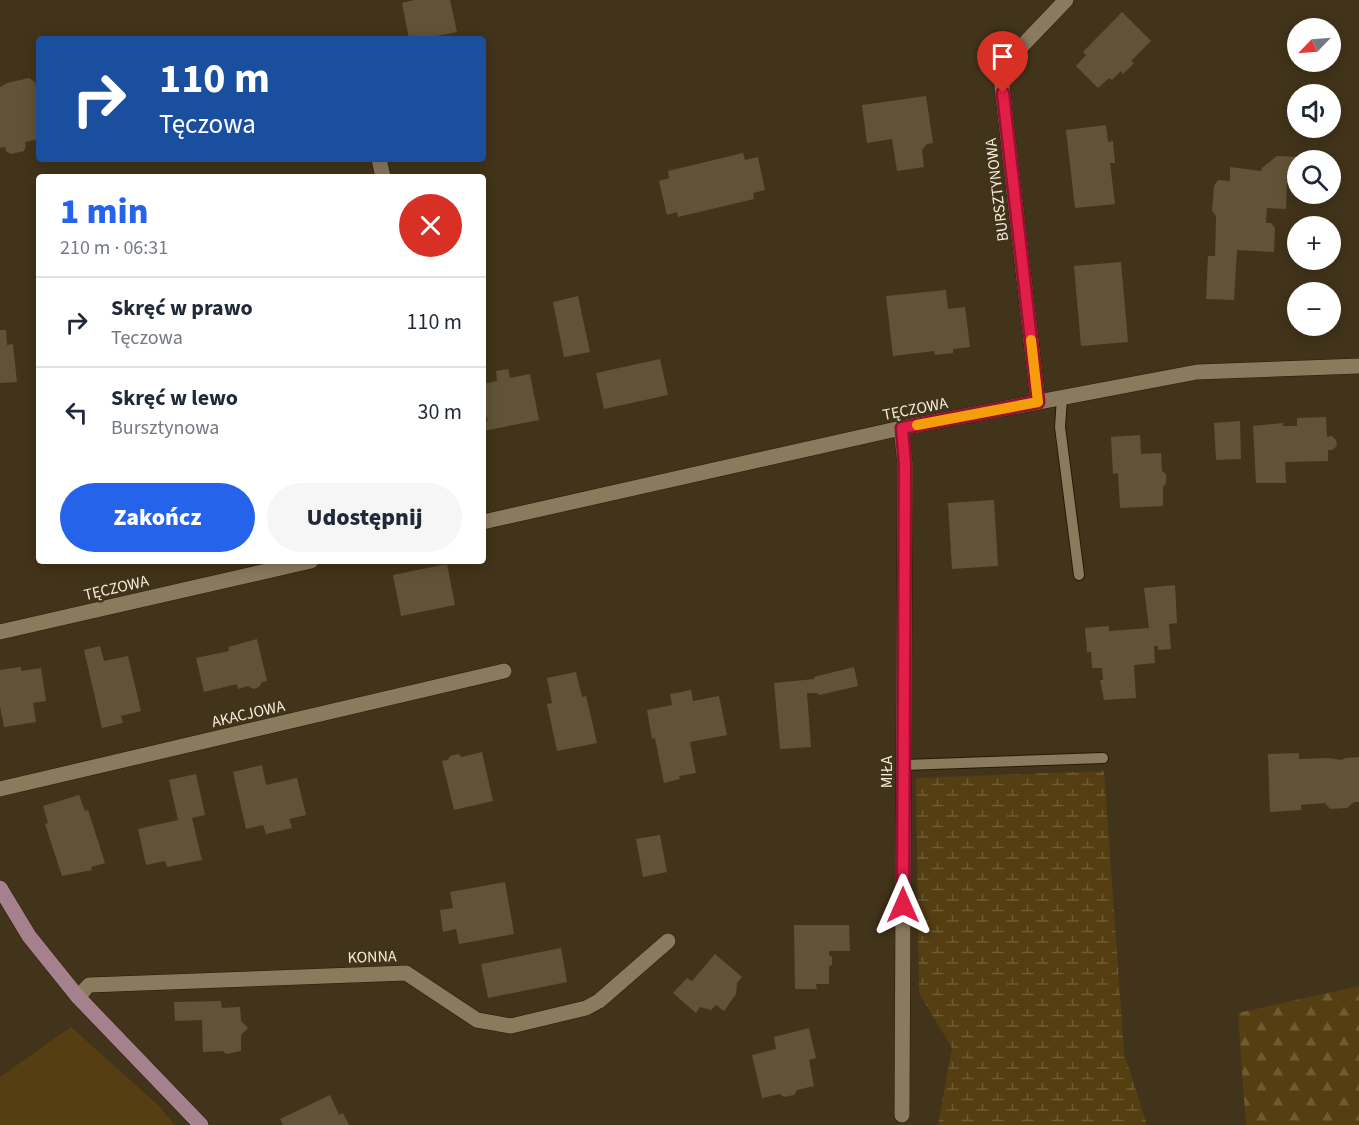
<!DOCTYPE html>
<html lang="pl">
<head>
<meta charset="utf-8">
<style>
	body { margin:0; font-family:"Source Sans 3",sans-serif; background:#f6f6f7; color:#1f2937; height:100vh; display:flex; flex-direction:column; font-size:22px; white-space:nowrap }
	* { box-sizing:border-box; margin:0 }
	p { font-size:20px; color:#747a83 }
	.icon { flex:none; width:33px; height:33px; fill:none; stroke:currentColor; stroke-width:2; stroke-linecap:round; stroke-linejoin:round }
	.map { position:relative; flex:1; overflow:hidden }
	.panel { position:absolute; left:36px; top:174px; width:450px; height:390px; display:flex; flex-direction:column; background:#fff; border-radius:6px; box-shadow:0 3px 15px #0003 }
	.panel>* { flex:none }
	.guide { position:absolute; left:36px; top:36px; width:450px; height:126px; border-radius:6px; box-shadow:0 3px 15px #0003; background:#1a4fa0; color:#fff; overflow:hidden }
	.needle { width:39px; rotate:245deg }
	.buttons { position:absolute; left:1287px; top:18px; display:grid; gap:12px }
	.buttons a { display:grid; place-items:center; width:54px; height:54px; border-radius:50%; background:#fff; box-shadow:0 3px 15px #0003; font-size:30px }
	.pin { position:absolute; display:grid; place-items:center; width:51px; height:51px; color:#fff; margin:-62px -26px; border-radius:50% 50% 50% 0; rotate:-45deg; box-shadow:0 0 6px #0007 }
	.pin .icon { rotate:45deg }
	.me { position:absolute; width:66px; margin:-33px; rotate:0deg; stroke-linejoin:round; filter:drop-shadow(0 0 4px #0008) }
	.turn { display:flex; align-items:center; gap:21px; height:126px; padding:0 24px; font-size:27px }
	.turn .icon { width:78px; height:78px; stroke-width:2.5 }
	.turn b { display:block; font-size:42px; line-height:51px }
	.round { display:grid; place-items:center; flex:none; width:63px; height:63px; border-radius:32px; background:#f6f6f7 }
	.head { display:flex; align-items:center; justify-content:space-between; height:102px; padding:0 24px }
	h1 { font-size:36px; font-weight:800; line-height:45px; color:#2563eb }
	.action { display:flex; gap:12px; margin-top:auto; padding:12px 24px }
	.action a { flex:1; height:69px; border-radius:36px; background:#2563eb; color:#fff; font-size:24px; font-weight:800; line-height:69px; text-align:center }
	.action a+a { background:#f6f6f7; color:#1f2937 }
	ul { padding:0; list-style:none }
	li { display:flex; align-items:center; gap:18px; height:90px; padding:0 24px; border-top:2px solid #e0e1e3 }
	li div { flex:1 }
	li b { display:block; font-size:22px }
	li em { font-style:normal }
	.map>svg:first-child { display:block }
</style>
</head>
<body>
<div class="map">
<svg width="1359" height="1125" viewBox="0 0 1359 1125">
	<defs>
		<pattern id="forest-firs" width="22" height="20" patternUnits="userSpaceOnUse" patternTransform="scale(1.5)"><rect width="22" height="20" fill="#553f12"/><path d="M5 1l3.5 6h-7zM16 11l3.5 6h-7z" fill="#6e5b34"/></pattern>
		<pattern id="wetland-marsh" width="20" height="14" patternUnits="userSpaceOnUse" patternTransform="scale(1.5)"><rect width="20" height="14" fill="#553f12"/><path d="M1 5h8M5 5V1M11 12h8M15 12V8" fill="none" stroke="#6e5b34"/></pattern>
	</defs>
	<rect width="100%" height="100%" fill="#42341a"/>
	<polygon fill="#553f12" points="71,1027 159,1106 175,1125 0,1125 0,1077"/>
	<polygon fill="url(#forest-firs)" points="1359,986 1359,1125 1246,1125 1238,1013"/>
	<polygon fill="url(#wetland-marsh)" points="1104,771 1124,1053 1147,1125 938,1125 952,1048 919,993 916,778"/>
	<g fill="#625338">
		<polygon points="414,0 450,0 457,32 432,37 432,39 409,39 402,3"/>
		<polygon points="1122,12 1151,41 1131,61 1134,63 1123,74 1121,71 1112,80 1109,78 1098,88 1076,66 1086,55 1083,52"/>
		<polygon points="29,78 35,82 38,95 39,139 25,142 26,146 24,151 11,154 6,151 5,147 0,148 0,87 7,83"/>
		<polygon points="926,96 933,143 927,144 922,150 924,167 897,171 892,139 867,143 862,105"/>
		<polygon points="1106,125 1108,142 1113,141 1115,163 1110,163 1115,204 1075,208 1066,130"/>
		<polygon points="743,153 745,160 758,157 765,190 753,193 754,199 678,217 677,212 667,215 659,181 669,178 668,171"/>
		<polygon points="1277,156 1323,158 1323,160 1298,160 1298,184 1287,183 1286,209 1267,208 1266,223 1271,223 1275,228 1274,252 1237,250 1234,300 1206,299 1208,256 1215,256 1216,216 1212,211 1214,186 1218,180 1230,181 1230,167 1261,171 1262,168"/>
		<polygon points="1121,262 1128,342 1081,346 1074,266"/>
		<polygon points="946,290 948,309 965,307 970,347 953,349 953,353 935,355 934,351 893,356 886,296"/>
		<polygon points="578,296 590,352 564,357 553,302"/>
		<polygon points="0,330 6,330 7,345 13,344 17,382 0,383"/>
		<polygon points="660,359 668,395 604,409 596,373"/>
		<polygon points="508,369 510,378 530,374 539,420 483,431 483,422 488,421 483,405 483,384 497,381 496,371"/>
		<polygon points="1326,417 1327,437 1332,436 1336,440 1337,446 1332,450 1328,450 1328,461 1285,462 1286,483 1256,483 1253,426 1283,423 1283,426 1297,426 1297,418"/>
		<polygon points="1240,421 1241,459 1216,460 1214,423"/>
		<polygon points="1140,435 1141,454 1161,453 1162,471 1166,474 1166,483 1163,487 1163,506 1120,508 1118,473 1113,474 1111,437"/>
		<polygon points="994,500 998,566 952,569 948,503"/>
		<polygon points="447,564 455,605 401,616 393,575"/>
		<polygon points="1175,585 1177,623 1169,624 1171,649 1158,650 1158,646 1154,646 1155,663 1134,665 1136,698 1104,700 1100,680 1103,680 1102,668 1092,668 1091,652 1087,652 1085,628 1109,626 1109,631 1149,628 1144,588"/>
		<polygon points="257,639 267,681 262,682 259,687 253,689 248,686 238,689 237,684 204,692 196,658 229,651 228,647"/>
		<polygon points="100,646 104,661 128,656 141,711 121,716 123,723 102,728 84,650"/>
		<polygon points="21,667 21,671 41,668 46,701 33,703 36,722 4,727 0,706 0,670"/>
		<polygon points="854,667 858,686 819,695 817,693 807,693 811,747 780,749 774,683 814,679 814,677"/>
		<polygon points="576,672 582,697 586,696 597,743 557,751 547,704 552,703 547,678"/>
		<polygon points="691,690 693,701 719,696 727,735 690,742 696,773 679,776 680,779 664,783 655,738 652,739 647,710 672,705 670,694"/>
		<polygon points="482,752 493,801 454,810 442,761 448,760 450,756 458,754 462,757"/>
		<polygon points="1299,753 1299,759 1328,758 1342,760 1345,758 1359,757 1359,802 1354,802 1347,808 1330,809 1325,803 1301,805 1301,810 1270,812 1268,754"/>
		<polygon points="262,765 266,785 297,778 306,815 289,819 292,828 266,834 263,825 246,829 233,772"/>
		<polygon points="196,774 205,815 192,818 202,860 167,867 165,861 146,865 138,829 178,820 169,780"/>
		<polygon points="79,795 85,811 88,810 105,863 91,867 92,870 62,876 45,824 48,823 43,806"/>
		<polygon points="660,835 667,872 643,877 636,839"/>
		<polygon points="505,882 514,934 459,944 456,929 443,932 440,910 453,908 450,892"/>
		<polygon points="794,925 849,925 850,951 829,951 829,955 832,957 832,965 829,966 829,984 816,984 817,989 795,989"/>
		<polygon points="561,948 567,982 488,998 481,964"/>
		<polygon points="715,954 742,977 737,983 736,994 724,1011 716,1005 711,1010 700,1007 696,1013 673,993 687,978 692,981"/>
		<polygon points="221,1001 222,1008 240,1007 241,1021 248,1028 241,1035 241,1051 226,1054 223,1051 203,1052 202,1020 175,1021 174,1002"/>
		<polygon points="809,1028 816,1058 809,1060 814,1086 797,1090 794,1095 784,1097 780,1094 762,1098 752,1055 776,1049 774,1037"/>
		<polygon points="330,1095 339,1115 343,1113 349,1125 283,1125 280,1119"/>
	</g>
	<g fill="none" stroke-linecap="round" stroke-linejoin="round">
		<g stroke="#281b02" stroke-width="12">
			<g id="lane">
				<polyline points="1062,398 1060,427 1079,575"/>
				<polyline points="904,765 1103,758"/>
			</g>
		</g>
		<g stroke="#281b02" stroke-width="16">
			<g id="street">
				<polyline points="379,159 383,177"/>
				<polyline points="1038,402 1000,69 1066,0"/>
				<polyline points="901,428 905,464 902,1115"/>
				<polyline points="483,522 901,428 1197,372 1359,366"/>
				<polyline points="0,632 311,561"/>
				<polyline points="0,789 504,671"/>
				<polyline points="78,997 89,985 406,973 477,1020 511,1026 586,1008 599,1001 668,941"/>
			</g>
		</g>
		<g stroke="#281b02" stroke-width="16">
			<polyline id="secondary" points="0,888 29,936 78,997 201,1125"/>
		</g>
		<use href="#lane" stroke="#8a7a5e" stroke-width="10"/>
		<use href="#street" stroke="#8a7a5e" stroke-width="15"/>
		<use href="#secondary" stroke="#a4818c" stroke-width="15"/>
	</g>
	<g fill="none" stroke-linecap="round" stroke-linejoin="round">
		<g stroke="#92132f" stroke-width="15">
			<polyline id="route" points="903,905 905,464 902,428 1038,402 1003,93"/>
		</g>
		<use href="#route" stroke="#e11d48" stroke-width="10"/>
		<polyline stroke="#f59e0b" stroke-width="10" points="917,425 1038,402 1031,340"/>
	</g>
	<g text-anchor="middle" stroke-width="5" stroke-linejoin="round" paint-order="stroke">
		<g font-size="16" fill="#f5ecdd" stroke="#42341a">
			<text transform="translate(996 190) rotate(-97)" y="6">BURSZTYNOWA</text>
			<text transform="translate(915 408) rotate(-11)" y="6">TĘCZOWA</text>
			<text transform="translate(116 587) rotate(-13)" y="6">TĘCZOWA</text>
			<text transform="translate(248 713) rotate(-13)" y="6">AKACJOWA</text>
			<text transform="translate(886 772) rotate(-90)" y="6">MIŁA</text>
			<text transform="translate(372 956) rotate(-2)" y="6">KONNA</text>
		</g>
	</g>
</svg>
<div class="buttons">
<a><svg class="needle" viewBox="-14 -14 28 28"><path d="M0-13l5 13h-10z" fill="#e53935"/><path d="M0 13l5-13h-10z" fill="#747a83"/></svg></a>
<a><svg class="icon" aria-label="sound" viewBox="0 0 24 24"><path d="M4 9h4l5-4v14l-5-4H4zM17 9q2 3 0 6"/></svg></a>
<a><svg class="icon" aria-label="search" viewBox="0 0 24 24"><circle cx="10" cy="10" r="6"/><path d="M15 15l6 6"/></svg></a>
<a>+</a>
<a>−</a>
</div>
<div class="pin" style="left:1003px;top:93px;background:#d93025"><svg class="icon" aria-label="arrive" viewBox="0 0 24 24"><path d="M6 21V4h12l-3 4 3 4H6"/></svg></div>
<svg class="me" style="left:903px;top:905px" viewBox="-20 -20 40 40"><path d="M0-17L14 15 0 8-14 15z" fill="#e11d48" stroke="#fff" stroke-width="4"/></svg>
<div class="guide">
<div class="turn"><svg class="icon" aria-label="right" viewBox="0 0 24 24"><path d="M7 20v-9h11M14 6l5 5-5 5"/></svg><div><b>110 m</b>Tęczowa</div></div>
</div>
<section class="panel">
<div class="head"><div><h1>1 min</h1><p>210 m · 06:31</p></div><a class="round" style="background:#d93025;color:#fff"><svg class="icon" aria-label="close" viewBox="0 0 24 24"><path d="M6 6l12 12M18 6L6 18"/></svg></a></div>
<ul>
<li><svg class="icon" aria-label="right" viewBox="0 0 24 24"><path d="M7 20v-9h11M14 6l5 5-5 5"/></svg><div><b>Skręć w prawo</b><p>Tęczowa</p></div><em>110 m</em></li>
<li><svg class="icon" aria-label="left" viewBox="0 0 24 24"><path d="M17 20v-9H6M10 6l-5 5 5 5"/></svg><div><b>Skręć w lewo</b><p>Bursztynowa</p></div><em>30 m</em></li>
</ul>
<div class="action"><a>Zakończ</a><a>Udostępnij</a></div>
</section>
</div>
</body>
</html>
